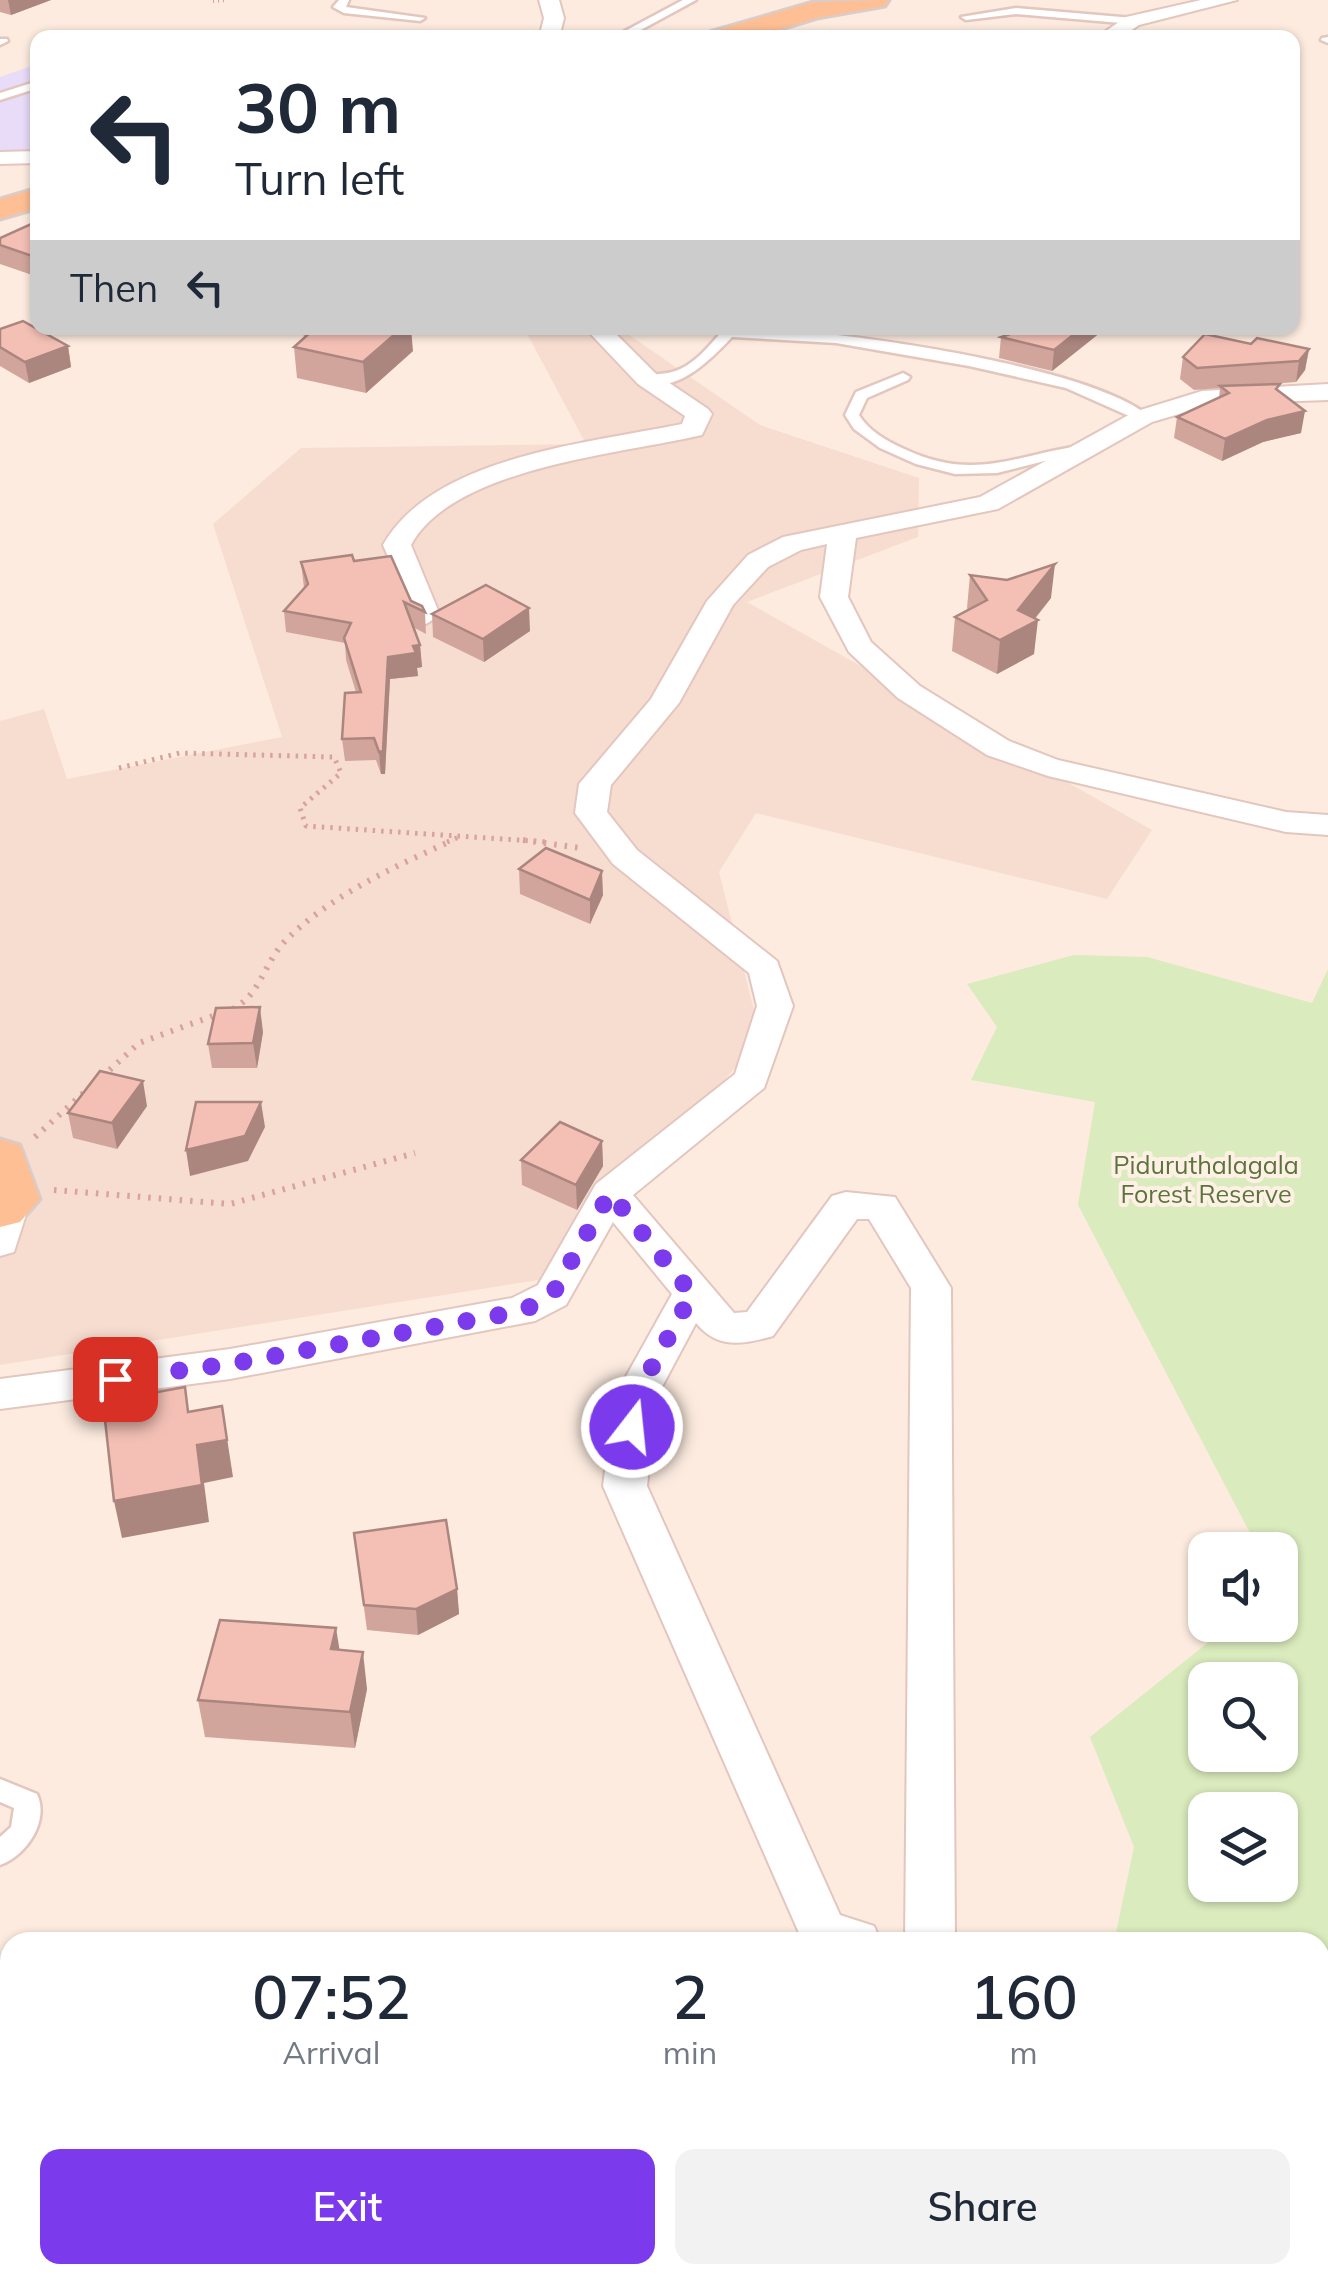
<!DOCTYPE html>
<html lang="en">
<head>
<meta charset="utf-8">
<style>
	body { margin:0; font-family:Mulish,sans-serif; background:#f2f2f3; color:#1f2937; height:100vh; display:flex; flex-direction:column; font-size:38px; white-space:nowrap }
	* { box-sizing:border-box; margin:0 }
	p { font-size:32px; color:#747a83 }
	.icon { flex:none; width:55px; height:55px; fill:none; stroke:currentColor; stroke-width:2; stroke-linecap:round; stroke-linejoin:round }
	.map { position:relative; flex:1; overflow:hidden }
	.drawer { position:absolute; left:0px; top:1932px; width:1330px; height:352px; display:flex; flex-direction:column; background:#fff; border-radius:30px 30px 0 0; box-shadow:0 2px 8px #0004 }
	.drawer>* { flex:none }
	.top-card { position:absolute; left:30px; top:30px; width:1270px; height:305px; border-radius:20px; box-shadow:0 2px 8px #0004; background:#fff; color:#1f2937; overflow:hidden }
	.buttons { position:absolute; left:1188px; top:1532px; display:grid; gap:20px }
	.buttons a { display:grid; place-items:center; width:110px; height:110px; border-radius:20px; background:#fff; box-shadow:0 2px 8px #0004; font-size:50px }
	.pin { position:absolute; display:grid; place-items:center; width:85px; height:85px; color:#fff; margin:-42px; border-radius:20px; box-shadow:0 5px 15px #0006 }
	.me { position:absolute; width:110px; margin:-55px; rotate:16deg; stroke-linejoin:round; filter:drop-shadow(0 0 8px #0008) }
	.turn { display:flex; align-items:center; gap:35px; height:210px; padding:0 40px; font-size:45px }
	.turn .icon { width:130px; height:130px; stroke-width:2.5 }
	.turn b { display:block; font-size:70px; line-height:85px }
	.then { display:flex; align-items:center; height:95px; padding:0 40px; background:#0003; gap:20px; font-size:38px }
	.eta { display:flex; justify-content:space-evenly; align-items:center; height:170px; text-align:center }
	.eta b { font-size:60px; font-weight:600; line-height:70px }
	.button { display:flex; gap:20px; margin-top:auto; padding:20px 40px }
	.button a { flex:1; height:115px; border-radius:20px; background:#7c3aed; color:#fff; font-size:40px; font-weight:600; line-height:115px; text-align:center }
	.button a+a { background:#f2f2f3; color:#1f2937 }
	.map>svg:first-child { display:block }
</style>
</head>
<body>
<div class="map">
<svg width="1328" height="2283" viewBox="0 0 1328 2283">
	<rect width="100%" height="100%" fill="#fdebdf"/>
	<polygon fill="#f7ddd0" points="524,328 619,328 760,425 919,478 918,537 747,602 1152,830 1107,899 756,813 719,872 761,1038 551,1278 0,1365 0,721 44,709 67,779 282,737 213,524 301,448 586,444"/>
	<polygon fill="#e8dcf9" points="37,64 37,152 0,153 0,77"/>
	<path fill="#daebbd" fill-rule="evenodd" d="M1074 955 1147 957 1312 1003 1328 969V2283H1190L1187 2275H1320V1942H1114L1134 1847 1090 1737 1230 1625H1280V1550H1259L1078 1205 1095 1102 971 1080 997 1027 967 984ZM1205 1680H1280V1755H1205ZM1205 1810H1280V1885H1205Z"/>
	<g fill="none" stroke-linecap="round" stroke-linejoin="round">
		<g stroke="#e3c6be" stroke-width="5">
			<g id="lane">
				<polygon points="339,0 349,0 346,7 425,18 420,21 344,13 333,7"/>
				<polygon points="683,0 696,0 626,38 612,38"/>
				<polygon points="1016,8 1133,18 1138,21 1133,24 1016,14 966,20 961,17"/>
				<polygon points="1328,37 1328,43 1321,40 1322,38"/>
				<polygon points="0,39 7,39 8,41 0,45"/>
				<polygon points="38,81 38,88 0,100 0,93"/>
				<path d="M755 328C840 331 1089 365 1150 417L1138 420 1066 388 969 366 836 343 732 337C711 359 673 399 640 379 650 373 661 375 672 372 694 366 709 346 723 330Z"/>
				<path d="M903 373 910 377 908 380 867 398 859 415C869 431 885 440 902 448 975 483 1013 455 1085 445L1092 449 997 473 955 474 916 464 880 448 854 429 845 415 856 392Z"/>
				<path d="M0 1779 37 1794C50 1821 26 1856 0 1865V1837L11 1827 14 1808 0 1802Z"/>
			</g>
		</g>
		<g stroke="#e3c6be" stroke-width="4">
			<g id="street">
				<polygon points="539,0 559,0 564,18 559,38 539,38 544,18"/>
				<polygon points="1201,0 1237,0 1139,25 1120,38 1096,38 1126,17"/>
				<polygon points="38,151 38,163 0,164 0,152"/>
				<path d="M585 328H610L656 374 708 409 712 414 702 435C622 454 453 467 411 545L440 615 426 624 416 621 383 545C433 456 590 443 682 424L685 416 638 384Z"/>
				<path d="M1328 384V400L1213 404 1152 422 998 509 856 538 848 597 871 642 920 686 1009 741 1058 760 1286 812 1328 815V835L1286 832 1048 776 987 755 898 698 849 652 820 597 827 544 801 550 768 567 733 605 679 703 611 785 607 812 637 850 777 961 793 1006 764 1088 633 1195 734 1313 747 1312 832 1196 846 1192 895 1197 951 1288 955 1942H905L911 1288 869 1219H857L773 1336C743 1345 717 1349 696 1323L656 1398 647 1486 840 1915 874 1926 881 1942H803L603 1486 614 1398 672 1294 613 1222 566 1305 535 1321 230 1379 0 1409V1379L230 1349 512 1298 538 1285 596 1184 735 1074 757 1006 749 973 613 864 575 813 579 784 651 699 707 601 748 555 783 537 980 497 1134 412 1202 391Z"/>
				<polygon points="12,1186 26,1190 31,1199 14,1252 0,1256 0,1189"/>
			</g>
		</g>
		<g stroke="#d8cdcb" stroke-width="5">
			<g id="primary">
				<polygon points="889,0 885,6 817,18 752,38 706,38 710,32 813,2"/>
				<polygon points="38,188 38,208 0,219 0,199"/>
				<polygon points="0,1139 20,1145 40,1199 20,1222 0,1227"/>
			</g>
		</g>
		<polyline stroke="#d8a399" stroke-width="4" stroke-dasharray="1 4" stroke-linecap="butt" points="213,1 228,0"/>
		<g stroke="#d8a399" stroke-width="5" stroke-dasharray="2.5 6" stroke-linecap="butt">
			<polyline points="119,768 180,753 334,757 341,773 300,808 306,826 548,842"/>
			<polyline points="447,842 459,837"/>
		</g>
		<g stroke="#d8a399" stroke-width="6" stroke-dasharray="2.5 8" stroke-linecap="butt">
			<polyline points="523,840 580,848"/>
			<path d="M233 1009C261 994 264 963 285 941 331 895 394 867 453 840"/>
			<polyline points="102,1077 139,1043 221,1013"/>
			<polyline points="35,1137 89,1088"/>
			<polyline points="54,1190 230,1204 415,1153"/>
		</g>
		<use href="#lane" fill="#fff" fill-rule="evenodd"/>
		<use href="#street" fill="#fff" fill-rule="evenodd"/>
		<use href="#primary" fill="#ffbf94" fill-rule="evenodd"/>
	</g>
	<g fill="#d2a59c">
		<polygon points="0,0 51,0 11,15 0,12"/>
		<polygon points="38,221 38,277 0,264 0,238"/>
		<polygon points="892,328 934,328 928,335"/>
		<polygon points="1106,328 1052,371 999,358 1001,337"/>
		<polygon points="0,329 68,346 71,367 29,383 0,366"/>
		<polygon points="303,330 413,351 366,393 297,378 294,347 304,338"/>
		<polygon points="1251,344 1309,349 1305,370 1296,382 1259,385 1279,392 1301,433 1263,442 1222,461 1174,438 1177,417 1219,398 1220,388 1194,390 1180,379 1183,357"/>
		<polygon points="354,561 425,612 426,634 413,627 420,645 422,667 417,668 418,676 390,679 385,774 381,774 376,760 345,761 342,739 356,692 346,660 345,643 286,632 284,611 304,588 301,562"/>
		<polygon points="970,575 1051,598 1035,619 1034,654 997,674 952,651 955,617 968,610 967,608"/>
		<polygon points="432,614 530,631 484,662 433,637"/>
		<polygon points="519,869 603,895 590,924 520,894"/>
		<polygon points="263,1032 257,1068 212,1068 208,1044"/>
		<polygon points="147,1106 117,1149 73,1138 68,1113"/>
		<polygon points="602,1141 603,1166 577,1210 522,1185 521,1160"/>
		<polygon points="354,1533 457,1589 459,1614 418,1635 367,1630"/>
		<polygon points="339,1650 367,1689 355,1748 205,1737 198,1700"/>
	</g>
	<g fill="#ab867f">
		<polygon points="8,0 51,0 11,15"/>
		<polygon points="402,328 411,328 413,351 366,393 363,362"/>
		<polygon points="1082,328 1106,328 1052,371 1054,350"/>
		<polygon points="68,346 71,367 29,383 25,362"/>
		<polygon points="1309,349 1305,370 1296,382 1299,361"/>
		<polygon points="1305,411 1301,433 1263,442 1222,461 1225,439 1267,420"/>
		<polygon points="1055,564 1051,598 1030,624 1038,620 1034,654 997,674 1000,640 1018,610"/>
		<polygon points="529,608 530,631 484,662 483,639"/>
		<polygon points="420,645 422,667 417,668 418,676 390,679 385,774 381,774 379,752 388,657 413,646"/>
		<polygon points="602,871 603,895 590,924 590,900"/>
		<polygon points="260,1007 263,1032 257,1068 253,1043"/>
		<polygon points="143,1081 147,1106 117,1149 112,1123"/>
		<polygon points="261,1102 265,1127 248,1161 190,1176 186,1150"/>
		<polygon points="602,1141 603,1166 577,1210 576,1185"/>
		<polygon points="222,1406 233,1477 204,1483 209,1522 122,1538 114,1501"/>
		<polygon points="457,1589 459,1614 418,1635 416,1609"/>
		<polygon points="336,1628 342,1665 331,1649"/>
		<polygon points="363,1652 367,1689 355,1748 350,1712"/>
	</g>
	<g fill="#f4c0b5" stroke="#ab867f" stroke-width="2.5">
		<polygon points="38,221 38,258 0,245 0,238"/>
		<polygon points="23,321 68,346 25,362 0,347 0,329"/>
		<polygon points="306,328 402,328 363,362 294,347 312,331 303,330"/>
		<polygon points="1029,328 1082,328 1054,350 1001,337"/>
		<polygon points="1205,334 1251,344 1257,338 1309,349 1299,361 1197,368 1183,357"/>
		<polygon points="1280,384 1276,389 1305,411 1267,420 1225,439 1177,417 1229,393 1220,386"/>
		<polygon points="352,555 354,561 391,556 411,601 422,606 425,612 404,602 420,645 413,646 416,653 388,657 383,751 379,752 374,738 342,739 345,693 361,692 344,638 351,623 284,611 308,584 301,562"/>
		<polygon points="1055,564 1018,610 1038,620 1000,640 955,617 987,600 970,575 1007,580"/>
		<polygon points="486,585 529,608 483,639 432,614"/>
		<polygon points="546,848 602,871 590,900 519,869"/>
		<polygon points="260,1007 253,1043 208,1044 216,1008"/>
		<polygon points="100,1071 143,1081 112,1123 68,1113"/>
		<polygon points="196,1102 261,1102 245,1136 186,1150"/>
		<polygon points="560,1122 602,1141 576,1185 521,1160"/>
		<polygon points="185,1387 188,1412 222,1406 227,1440 197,1445 202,1485 114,1501 103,1402"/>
		<polygon points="446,1520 457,1589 416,1609 364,1605 354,1533"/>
		<polygon points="220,1620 336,1628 331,1649 363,1652 350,1712 198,1700"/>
	</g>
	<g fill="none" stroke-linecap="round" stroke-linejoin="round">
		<polyline stroke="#7c3aed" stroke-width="18" stroke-dasharray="0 32.4" points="115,1379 230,1364 522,1311 552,1295 610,1193 692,1294 635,1398 632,1427"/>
	</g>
	<g text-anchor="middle" stroke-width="8" stroke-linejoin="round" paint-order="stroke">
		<g font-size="25" fill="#5a753b" stroke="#fff0e6">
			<text x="1206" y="1174">Piduruthalagala<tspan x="1206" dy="29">Forest Reserve</tspan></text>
		</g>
	</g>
</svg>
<div class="buttons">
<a><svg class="icon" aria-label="sound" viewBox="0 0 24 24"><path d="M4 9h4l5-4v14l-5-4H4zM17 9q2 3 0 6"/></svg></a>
<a><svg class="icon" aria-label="search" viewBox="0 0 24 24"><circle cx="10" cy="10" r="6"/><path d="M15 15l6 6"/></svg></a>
<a><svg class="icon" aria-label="layers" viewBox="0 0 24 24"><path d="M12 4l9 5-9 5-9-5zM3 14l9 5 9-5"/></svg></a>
</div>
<div class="pin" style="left:115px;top:1379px;background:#d93025"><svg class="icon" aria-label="arrive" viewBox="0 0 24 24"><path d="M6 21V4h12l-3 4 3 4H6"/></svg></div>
<svg class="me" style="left:632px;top:1427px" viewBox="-20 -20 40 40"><circle r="17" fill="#7c3aed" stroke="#fff" stroke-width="3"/><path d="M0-11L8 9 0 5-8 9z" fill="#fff"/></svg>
<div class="top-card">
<div class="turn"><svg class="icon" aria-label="left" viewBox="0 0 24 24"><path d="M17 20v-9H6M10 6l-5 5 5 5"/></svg><div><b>30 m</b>Turn left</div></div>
<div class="then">Then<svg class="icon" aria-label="left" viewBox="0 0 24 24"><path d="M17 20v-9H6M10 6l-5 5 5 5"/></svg></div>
</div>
<section class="drawer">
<div class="eta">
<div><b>07:52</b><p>Arrival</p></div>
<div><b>2</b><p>min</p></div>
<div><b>160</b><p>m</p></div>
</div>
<div class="button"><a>Exit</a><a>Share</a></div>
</section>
</div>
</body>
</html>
